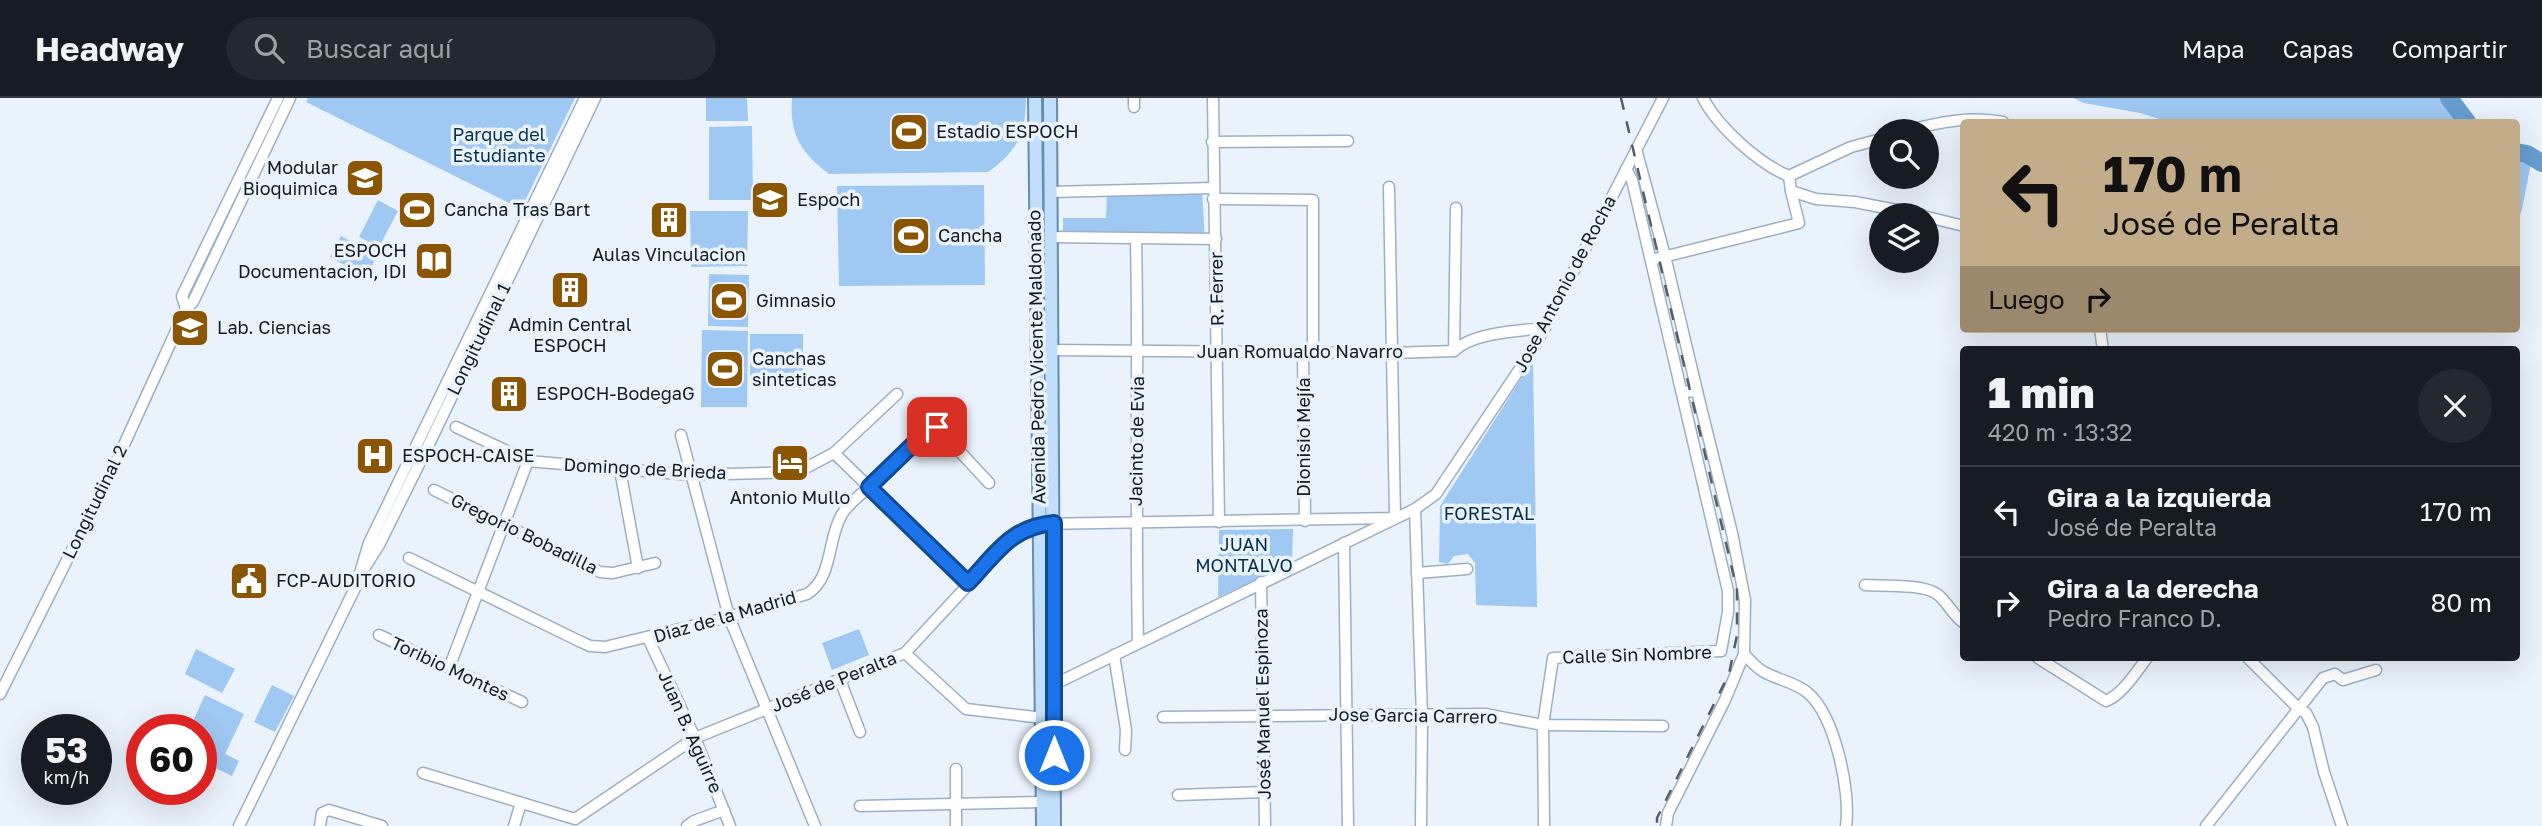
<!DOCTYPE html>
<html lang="es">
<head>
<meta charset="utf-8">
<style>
	body { margin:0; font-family:"Golos Text",sans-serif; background:#242831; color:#f1f3f6; height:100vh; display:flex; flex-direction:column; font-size:26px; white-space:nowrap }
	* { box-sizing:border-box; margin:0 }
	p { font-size:23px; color:#9ea1a6 }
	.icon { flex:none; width:38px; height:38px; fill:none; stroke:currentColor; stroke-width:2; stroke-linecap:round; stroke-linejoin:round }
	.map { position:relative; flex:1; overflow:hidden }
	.details { position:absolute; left:1960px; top:248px; width:560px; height:315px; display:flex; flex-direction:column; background:#171b24; border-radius:7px; box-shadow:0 7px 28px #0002 }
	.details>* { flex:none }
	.banner { position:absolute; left:1960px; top:21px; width:560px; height:214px; border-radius:7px; box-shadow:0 7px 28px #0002; background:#c3ac89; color:#111; overflow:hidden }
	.controls { position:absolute; left:1869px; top:21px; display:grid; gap:14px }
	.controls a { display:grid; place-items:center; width:70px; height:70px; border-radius:50%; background:#171b24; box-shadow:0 7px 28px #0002; font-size:35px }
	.speed { position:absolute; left:21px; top:616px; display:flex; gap:14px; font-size:35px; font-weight:700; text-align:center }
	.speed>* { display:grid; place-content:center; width:91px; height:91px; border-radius:50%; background:#171b24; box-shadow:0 7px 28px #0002; line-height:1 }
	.speed small { font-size:18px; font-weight:400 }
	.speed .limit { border:10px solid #d22; background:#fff; color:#111 }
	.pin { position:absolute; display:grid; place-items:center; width:60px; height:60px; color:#fff; margin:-30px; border-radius:14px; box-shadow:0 4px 10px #0006 }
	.me { position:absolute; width:77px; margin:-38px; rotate:0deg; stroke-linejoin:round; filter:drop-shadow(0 0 5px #0008) }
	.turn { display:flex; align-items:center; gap:24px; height:147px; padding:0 28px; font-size:32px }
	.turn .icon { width:91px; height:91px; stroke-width:2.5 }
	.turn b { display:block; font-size:49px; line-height:60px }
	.then { display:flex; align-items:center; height:66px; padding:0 28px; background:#0003; gap:14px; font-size:26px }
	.round { display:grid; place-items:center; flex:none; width:74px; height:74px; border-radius:37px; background:#242831 }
	.headline { display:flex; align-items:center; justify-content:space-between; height:119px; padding:0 28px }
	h1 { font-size:42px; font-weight:800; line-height:52px }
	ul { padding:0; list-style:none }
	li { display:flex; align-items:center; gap:21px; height:91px; padding:0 28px; border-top:2px solid #363941 }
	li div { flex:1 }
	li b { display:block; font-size:26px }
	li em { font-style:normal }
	header { display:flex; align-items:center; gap:42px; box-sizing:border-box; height:98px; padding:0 35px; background:#171b24; border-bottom:2px solid #363941 }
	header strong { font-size:33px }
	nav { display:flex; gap:38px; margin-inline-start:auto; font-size:24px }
	.search { width:490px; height:63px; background:#242831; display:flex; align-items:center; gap:18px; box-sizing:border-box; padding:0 24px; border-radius:38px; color:#9ea1a6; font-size:26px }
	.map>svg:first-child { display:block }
</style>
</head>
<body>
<header>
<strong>Headway</strong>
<div class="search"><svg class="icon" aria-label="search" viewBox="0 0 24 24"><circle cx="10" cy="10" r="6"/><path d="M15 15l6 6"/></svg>Buscar aquí</div>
<nav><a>Mapa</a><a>Capas</a><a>Compartir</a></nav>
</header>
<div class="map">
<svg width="2542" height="728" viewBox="0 0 2542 728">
	<rect width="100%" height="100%" fill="#eaf2fb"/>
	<g fill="#9fc8f2">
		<polygon points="308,0 575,0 521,111 306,4"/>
		<polygon points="706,0 747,0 748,23 706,23"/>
		<path d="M792 0H1026C1026 36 1017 53 988 74L829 76C801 55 789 36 792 0Z"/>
		<polygon points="2073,0 2444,0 2461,24 2169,24 2140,15 2084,5"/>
		<polygon points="752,28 753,102 709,102 709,29"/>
		<polygon points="2517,59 2531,65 2522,111 2517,127"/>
		<polygon points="984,87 985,187 839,188 837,88"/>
		<polygon points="1202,91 1205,145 1063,145 1063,120 1106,120 1107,93"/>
		<polygon points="378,102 398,113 379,149 359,139"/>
		<polygon points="690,113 748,113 747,168 691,169"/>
		<polygon points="341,138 377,158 366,179 330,159"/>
		<polygon points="709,176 749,177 748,229 708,228"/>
		<polygon points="702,232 748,233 747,309 701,309"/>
		<rect x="750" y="236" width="53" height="52"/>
		<polygon points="1533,262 1537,509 1476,507 1475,465 1468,456 1454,458 1448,466 1439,464 1440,408"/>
		<polygon points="1293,431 1292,465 1218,499 1219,432"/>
		<polygon points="859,531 869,557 832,572 822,545"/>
		<polygon points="196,551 235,571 222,595 185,576"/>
		<polygon points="272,587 294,598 275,634 254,624"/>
		<polygon points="205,597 244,616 225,656 239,663 232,678 201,663 201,632 189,632"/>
	</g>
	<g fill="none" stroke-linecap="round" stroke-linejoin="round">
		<g stroke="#679dd1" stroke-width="18">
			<polyline points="2449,0 2467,24"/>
			<polyline points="2516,54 2527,56 2542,65"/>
		</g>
		<g stroke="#9cb0c5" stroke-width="13">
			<g id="minor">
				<polyline points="1134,0 1134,9"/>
				<polyline points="1213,0 1219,424"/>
				<path d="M1703 0C1718 29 1759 66 1789 78L1851 49 1881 41"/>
				<path d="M1906 33C1939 24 1970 18 2003 24"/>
				<polyline points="1212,44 1348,43"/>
				<polyline points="1636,51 1665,158 1697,293"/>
				<polyline points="1789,78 1791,93 1816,101 1855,104 1922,117"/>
				<polyline points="1050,94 1213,90"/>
				<polyline points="1213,101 1313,102 1313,255"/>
				<polyline points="1927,119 1964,128"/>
				<polyline points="1050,139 1216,141"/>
				<path d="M1136 141C1139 276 1135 410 1138 545"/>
				<polyline points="1651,162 1799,125 1791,93"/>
				<polyline points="186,211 182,198 278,0"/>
				<polyline points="2100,231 2103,252"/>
				<path d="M1050 252 1392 255 1454 253C1473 234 1519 233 1545 230"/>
				<polyline points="1454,253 1456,110"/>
				<polyline points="1303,255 1305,423"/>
				<polyline points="456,329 528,363 691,377 798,374 834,355 897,296"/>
				<polyline points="681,337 729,519 815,728"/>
				<polyline points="834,355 968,485"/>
				<polyline points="620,372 638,470"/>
				<polyline points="434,392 600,474 613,475 655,465"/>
				<polyline points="1415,411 1422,618 1421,728"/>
				<polyline points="1344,445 1348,728"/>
				<path d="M409 460 577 542 590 548 605 549 729 519 807 496C833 480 827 443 841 418 848 405 861 397 871 387 891 368 910 349 930 329H937L989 385"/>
				<polyline points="365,469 379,447 430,344 595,0"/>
				<polyline points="1417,475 1467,471"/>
				<polyline points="1261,484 1265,728"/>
				<path d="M1865 487C1882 488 1924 486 1937 496 1948 504 1952 517 1964 525"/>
				<polyline points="379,537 522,604"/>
				<polyline points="648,540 695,640 730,728"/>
				<polyline points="905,555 966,611 1043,620"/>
				<path d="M1744 556C1750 562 1756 570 1764 574 1778 582 1795 584 1808 595 1835 618 1851 694 1846 728"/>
				<polyline points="1114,557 1126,632 1125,652"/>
				<path d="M2038 560 2106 603C2123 596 2136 574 2147 560"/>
				<polyline points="2248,560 2298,610 2306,615 2313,629 2324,674 2342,728"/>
				<polyline points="449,570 528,363"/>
				<polyline points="840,582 860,634"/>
				<polyline points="1055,586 1415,411 1436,396 1535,248 1663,0"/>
				<polyline points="0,596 117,362 186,211 193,204 290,0"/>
				<polyline points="1163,619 1485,616 1543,627 1663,628"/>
				<polyline points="423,675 575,721 695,640 905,555 1016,435 1040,426 1395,420 1389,89"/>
				<polyline points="1178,697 1264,694"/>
				<polyline points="860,708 1043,704"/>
				<polyline points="239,728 356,488 369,445 585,0"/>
				<polyline points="320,728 322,715 329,712 382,728"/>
				<polyline points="514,728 521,705"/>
				<polyline points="687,728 694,723 724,712"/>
				<polyline points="956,728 956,671"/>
				<polyline points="1544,728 1543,627 1553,560 1721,553 1728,514 1728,493 1632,82 1626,71"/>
				<polyline points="1666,728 1668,715 1725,602 1744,556 1745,502 1732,435 1697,293 1682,294"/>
				<polyline points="2206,728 2323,580 2335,576 2343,582 2376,572"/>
			</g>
		</g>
		<g stroke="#698bad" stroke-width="16">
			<g id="major">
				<polyline points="1035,0 1043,728"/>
				<polyline points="1050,0 1054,728"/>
			</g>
		</g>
		<use href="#minor" stroke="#fff" stroke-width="10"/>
		<use href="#major" stroke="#c1defb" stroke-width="12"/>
		<polyline stroke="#565e66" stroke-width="2.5" stroke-dasharray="12 12" stroke-linecap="butt" points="1621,0 1737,492 1737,537 1729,576 1657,720 1657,728"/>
	</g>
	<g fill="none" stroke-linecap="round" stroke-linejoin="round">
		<g stroke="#114b97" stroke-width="18">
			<path id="route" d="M937 329 930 330 869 389 968 485C996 456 1010 429 1054 425V657"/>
		</g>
		<use href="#route" stroke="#1a73e8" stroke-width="12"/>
	</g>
	<defs>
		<g id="stadium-square" transform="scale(2.0125)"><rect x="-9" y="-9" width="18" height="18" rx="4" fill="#8a5603" stroke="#eaf2fb"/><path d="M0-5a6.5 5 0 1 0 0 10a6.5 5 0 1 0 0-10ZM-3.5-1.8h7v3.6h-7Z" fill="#fff"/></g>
		<g id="school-square" transform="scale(2.0125)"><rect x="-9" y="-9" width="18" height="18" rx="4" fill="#8a5603" stroke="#eaf2fb"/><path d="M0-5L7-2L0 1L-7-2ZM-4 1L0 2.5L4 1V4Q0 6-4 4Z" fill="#fff"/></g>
		<g id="building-square" transform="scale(2.0125)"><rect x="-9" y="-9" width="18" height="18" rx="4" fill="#8a5603" stroke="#eaf2fb"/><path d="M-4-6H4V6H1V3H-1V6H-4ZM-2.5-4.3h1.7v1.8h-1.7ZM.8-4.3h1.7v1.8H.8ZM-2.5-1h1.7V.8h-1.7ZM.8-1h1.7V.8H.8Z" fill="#fff"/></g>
		<g id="library-square" transform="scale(2.0125)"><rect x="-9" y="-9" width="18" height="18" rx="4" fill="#8a5603" stroke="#eaf2fb"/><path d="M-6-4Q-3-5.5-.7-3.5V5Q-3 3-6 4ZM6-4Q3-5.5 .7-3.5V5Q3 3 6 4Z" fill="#fff"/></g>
		<g id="hospital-square" transform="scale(2.0125)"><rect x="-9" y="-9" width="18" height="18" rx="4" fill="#8a5603" stroke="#eaf2fb"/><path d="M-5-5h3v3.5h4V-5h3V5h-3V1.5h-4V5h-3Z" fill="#fff"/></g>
		<g id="hotel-square" transform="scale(2.0125)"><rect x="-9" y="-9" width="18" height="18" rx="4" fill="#8a5603" stroke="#eaf2fb"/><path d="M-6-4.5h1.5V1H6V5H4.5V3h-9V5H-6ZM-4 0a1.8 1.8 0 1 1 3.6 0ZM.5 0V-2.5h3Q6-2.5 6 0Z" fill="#fff"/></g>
		<g id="civic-square" transform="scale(2.0125)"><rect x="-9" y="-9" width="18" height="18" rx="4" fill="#8a5603" stroke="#eaf2fb"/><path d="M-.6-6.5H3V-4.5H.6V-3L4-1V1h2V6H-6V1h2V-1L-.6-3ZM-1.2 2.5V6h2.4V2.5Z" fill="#fff"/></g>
	</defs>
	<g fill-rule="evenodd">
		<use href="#stadium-square" x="909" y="34"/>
		<use href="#school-square" x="365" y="80"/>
		<use href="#school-square" x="770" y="102"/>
		<use href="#stadium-square" x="417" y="112"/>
		<use href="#building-square" x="669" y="122"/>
		<use href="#stadium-square" x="911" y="138"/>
		<use href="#library-square" x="434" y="163"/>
		<use href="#building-square" x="570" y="192"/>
		<use href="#stadium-square" x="729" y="203"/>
		<use href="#school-square" x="190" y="230"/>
		<use href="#stadium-square" x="725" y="271"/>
		<use href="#building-square" x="509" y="296"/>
		<use href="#hospital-square" x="375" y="358"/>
		<use href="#hotel-square" x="790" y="365"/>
		<use href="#civic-square" x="249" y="483"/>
	</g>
	<g text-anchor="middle" stroke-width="7" stroke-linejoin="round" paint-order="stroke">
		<g font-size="18" fill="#131b22" stroke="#eaf2fb" text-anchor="start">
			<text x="936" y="40">Estadio ESPOCH</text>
			<text x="338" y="76" text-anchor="end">Modular<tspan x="338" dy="21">Bioquimica</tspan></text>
			<text x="797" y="108">Espoch</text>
			<text x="444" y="118">Cancha Tras Bart</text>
			<text x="938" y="144">Cancha</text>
			<text x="407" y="159" text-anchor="end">ESPOCH<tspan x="407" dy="21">Documentacion, IDI</tspan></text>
			<text x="669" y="163" text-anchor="middle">Aulas Vinculacion</text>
			<text x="756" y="209">Gimnasio</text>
			<text x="570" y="233" text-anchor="middle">Admin Central<tspan x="570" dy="21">ESPOCH</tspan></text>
			<text x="217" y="236">Lab. Ciencias</text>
			<text x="752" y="267">Canchas<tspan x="752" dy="21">sinteticas</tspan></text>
			<text x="536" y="302">ESPOCH-BodegaG</text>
			<text x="402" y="364">ESPOCH-CAISE</text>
			<text x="790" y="406" text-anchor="middle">Antonio Mullo</text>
			<text x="276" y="489">FCP-AUDITORIO</text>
		</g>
		<g font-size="18" fill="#042e50" stroke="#eaf2fb">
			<text x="499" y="43">Parque del<tspan x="499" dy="21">Estudiante</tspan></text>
			<text x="1489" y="422">FORESTAL</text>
			<text x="1244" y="453">JUAN<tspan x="1244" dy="21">MONTALVO</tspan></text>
		</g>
		<g font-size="18" fill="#131b22" stroke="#eaf2fb">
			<text transform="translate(1565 186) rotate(-62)" y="6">Jose Antonio de Rocha</text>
			<text transform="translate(1217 191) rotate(-91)" y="6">R. Ferrer</text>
			<text transform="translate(479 241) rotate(-64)" y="6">Longitudinal 1</text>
			<text x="1300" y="260">Juan Romualdo Navarro</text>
			<text transform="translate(1037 259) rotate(-91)" y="6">Avenida Pedro Vicente Maldonado</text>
			<text transform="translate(1304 339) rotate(-90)" y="6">Dionisio Mejía</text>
			<text transform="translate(1137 343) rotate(-89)" y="6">Jacinto de Evia</text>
			<text transform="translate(645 371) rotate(3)" y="6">Domingo de Brieda</text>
			<text transform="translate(95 404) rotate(-64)" y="6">Longitudinal 2</text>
			<text transform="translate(524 436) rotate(26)" y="6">Gregorio Bobadilla</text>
			<text transform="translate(725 519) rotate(-16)" y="6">Diaz de la Madrid</text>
			<text transform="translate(1637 557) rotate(-2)" y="6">Calle Sin Nombre</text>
			<text transform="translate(450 571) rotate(25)" y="6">Toribio Montes</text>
			<text transform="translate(834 584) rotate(-22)" y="6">José de Peralta</text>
			<text transform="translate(1263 606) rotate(-91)" y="6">José Manuel Espinoza</text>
			<text transform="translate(1413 618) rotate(1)" y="6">Jose Garcia Carrero</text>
			<text transform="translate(690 634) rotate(66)" y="6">Juan B. Aguirre</text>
		</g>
	</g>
</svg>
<div class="controls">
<a><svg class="icon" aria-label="search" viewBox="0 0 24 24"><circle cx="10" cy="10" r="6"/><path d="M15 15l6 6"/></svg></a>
<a><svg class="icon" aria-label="layers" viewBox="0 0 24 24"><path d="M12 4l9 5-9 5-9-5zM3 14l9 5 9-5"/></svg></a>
</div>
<div class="speed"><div>53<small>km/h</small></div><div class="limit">60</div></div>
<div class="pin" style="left:937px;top:329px;background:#d93025"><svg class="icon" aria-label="arrive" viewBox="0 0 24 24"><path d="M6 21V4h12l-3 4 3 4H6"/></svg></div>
<svg class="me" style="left:1054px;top:657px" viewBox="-20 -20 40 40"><circle r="17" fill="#1a73e8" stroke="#fff" stroke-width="3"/><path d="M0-11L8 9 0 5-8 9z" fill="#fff"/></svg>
<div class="banner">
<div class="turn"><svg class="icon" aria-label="left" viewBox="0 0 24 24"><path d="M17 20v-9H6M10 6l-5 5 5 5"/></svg><div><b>170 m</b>José de Peralta</div></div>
<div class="then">Luego<svg class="icon" aria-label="right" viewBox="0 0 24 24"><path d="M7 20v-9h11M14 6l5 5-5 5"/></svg></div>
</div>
<section class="details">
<div class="headline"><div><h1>1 min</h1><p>420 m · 13:32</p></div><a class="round"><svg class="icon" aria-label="close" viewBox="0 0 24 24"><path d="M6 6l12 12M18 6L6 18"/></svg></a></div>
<ul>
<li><svg class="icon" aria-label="left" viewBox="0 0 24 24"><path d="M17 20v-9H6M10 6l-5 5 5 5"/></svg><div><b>Gira a la izquierda</b><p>José de Peralta</p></div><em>170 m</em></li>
<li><svg class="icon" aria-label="right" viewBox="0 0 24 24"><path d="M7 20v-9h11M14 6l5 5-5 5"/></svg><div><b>Gira a la derecha</b><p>Pedro Franco D.</p></div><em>80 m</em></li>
</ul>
</section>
</div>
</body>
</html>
